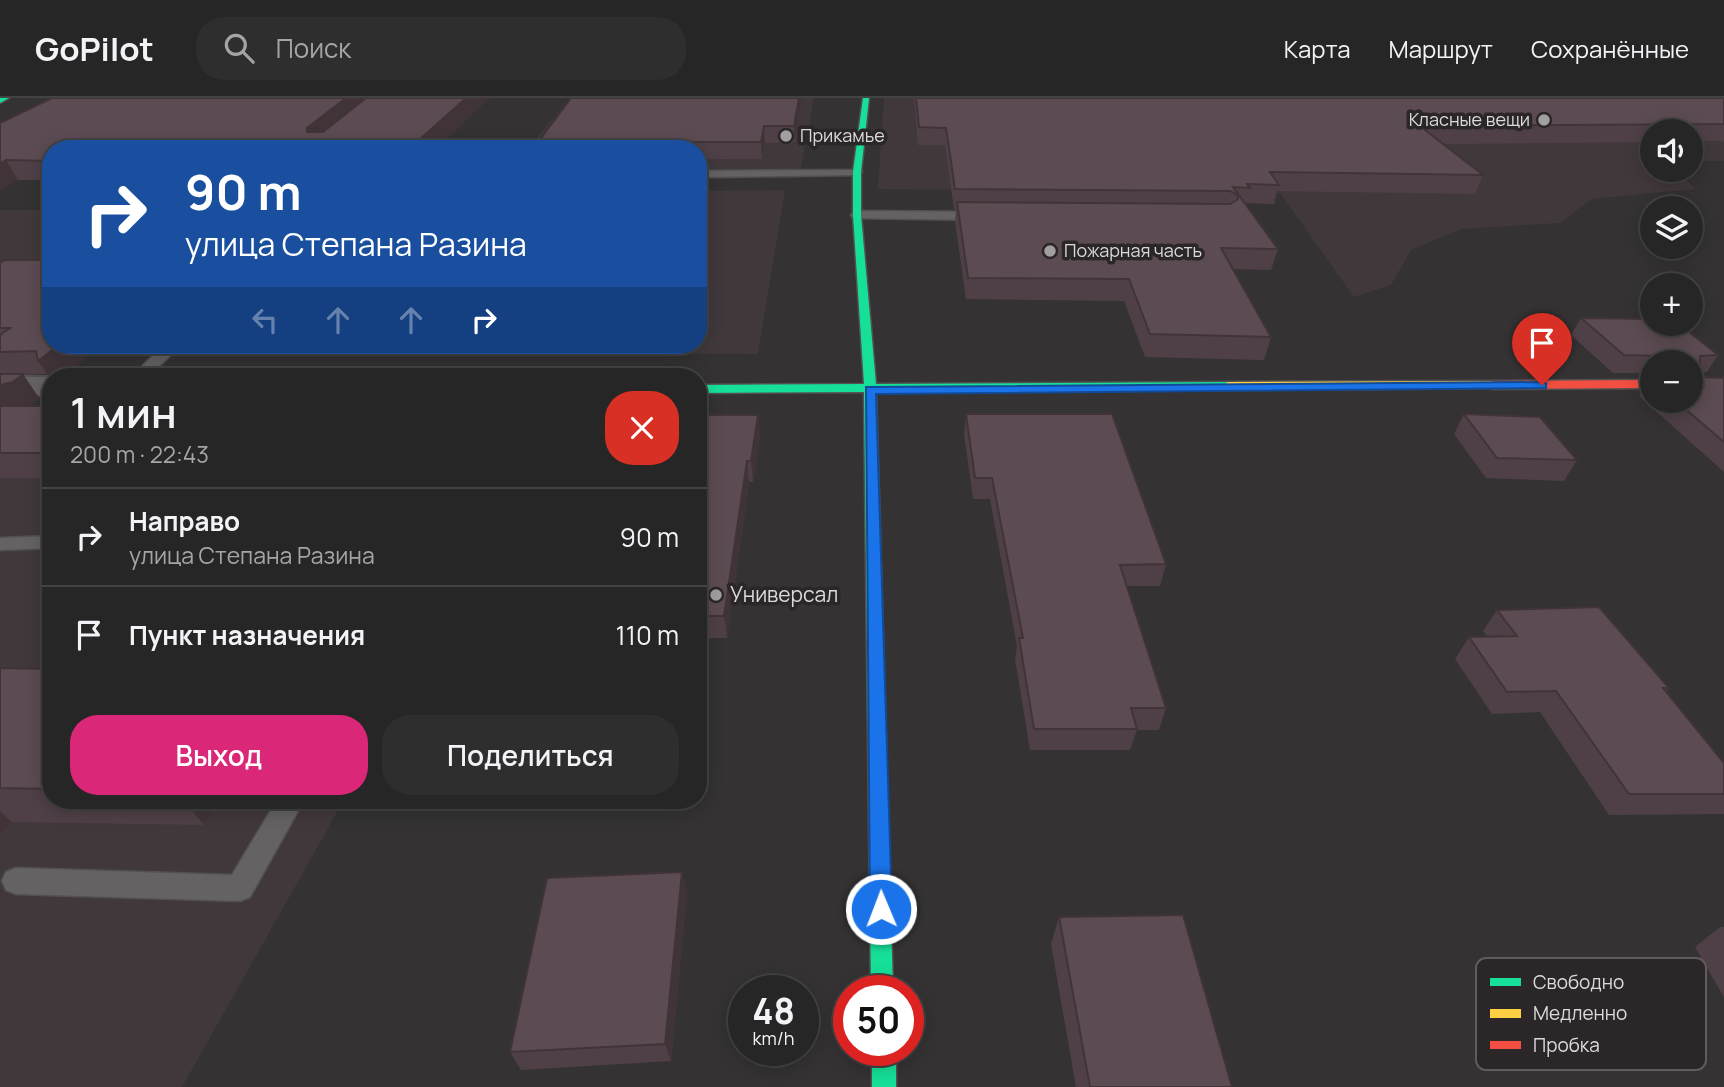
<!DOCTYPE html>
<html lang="ru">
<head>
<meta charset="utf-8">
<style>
	body { margin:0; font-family:Manrope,sans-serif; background:#2f2e2e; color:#f1f3f6; height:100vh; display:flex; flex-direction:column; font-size:26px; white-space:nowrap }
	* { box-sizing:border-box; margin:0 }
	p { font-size:23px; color:#a4a5a7 }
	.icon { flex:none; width:38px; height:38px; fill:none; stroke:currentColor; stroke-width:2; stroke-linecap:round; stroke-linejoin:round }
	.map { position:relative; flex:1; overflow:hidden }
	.details { position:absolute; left:42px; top:270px; width:665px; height:441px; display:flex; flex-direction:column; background:#272626; border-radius:28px; box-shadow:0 4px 18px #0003,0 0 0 2px #434343 }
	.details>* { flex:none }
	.top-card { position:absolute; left:42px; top:42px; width:665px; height:214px; border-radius:28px; box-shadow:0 4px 18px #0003,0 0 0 2px #434343; background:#1a4fa0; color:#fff; overflow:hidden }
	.tools { position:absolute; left:1640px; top:21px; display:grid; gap:14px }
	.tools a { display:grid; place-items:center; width:63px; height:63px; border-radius:50%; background:#272626; box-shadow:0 4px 18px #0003,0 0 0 2px #434343; font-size:35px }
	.speed { position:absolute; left:728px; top:877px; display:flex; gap:14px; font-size:35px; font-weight:700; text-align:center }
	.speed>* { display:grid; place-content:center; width:91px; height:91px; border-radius:50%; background:#272626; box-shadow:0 4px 18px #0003,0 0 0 2px #434343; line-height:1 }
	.speed small { font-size:18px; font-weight:400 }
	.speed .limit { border:10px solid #d22; background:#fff; color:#111 }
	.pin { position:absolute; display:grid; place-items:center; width:60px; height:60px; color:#fff; margin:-72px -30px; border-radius:50% 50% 50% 0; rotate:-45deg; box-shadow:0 0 7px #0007 }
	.pin .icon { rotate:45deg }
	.me { position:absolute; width:77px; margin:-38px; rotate:359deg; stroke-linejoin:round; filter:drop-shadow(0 0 5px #0008) }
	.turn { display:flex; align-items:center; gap:24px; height:147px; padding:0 28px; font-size:32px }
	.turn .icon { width:91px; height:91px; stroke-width:2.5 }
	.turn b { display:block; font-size:49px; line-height:60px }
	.lanes { display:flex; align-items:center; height:66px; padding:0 28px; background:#0003; justify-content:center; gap:35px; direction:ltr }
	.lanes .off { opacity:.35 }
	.round { display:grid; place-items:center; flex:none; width:74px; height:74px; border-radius:28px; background:#2f2e2e }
	.headline { display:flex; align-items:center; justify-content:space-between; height:119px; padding:0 28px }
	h1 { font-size:42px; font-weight:600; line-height:52px }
	.action { display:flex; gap:14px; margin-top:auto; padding:14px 28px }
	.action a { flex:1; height:80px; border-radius:28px; background:#db2777; color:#fff; font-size:28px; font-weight:600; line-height:80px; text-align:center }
	.action a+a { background:#2f2e2e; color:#f1f3f6 }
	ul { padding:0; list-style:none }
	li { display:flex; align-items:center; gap:21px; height:98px; padding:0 28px; border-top:2px solid #434343 }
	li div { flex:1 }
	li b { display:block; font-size:26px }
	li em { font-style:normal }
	header { display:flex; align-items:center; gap:42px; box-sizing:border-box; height:98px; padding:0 35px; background:#272626; border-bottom:2px solid #434343 }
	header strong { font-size:33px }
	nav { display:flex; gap:38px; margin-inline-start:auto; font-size:24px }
	.search { width:490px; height:63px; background:#2f2e2e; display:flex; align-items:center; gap:18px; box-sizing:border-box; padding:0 24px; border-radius:28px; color:#a4a5a7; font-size:26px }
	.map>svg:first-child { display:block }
</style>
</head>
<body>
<header>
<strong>GoPilot</strong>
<div class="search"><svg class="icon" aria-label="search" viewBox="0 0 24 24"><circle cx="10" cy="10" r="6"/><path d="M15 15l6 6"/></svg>Поиск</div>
<nav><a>Карта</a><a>Маршрут</a><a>Сохранённые</a></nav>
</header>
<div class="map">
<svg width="1724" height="989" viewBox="0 0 1724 989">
	<rect width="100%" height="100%" fill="#343233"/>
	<g fill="#41383c">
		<polygon points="571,0 814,0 799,80 698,81 698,51 527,51"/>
		<polygon points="884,0 1724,0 1724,63 1691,63 1690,33 1652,33 1652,72 1677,72 1695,91 1591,101 1560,125 1461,131 1411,152 1391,187 1354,199 1280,95 878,91"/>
		<polygon points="785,92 758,256 0,254 0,112 51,112 51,247 698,247 698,93"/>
		<polygon points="0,316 51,316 51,702 344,702 182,989 0,989"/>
	</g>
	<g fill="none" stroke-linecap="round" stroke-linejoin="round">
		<g stroke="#525051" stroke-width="3">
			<g id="lane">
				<polygon points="861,72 862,74 857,77 698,79 698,73"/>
				<polygon points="857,113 984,114 990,118 984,122 853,120 851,117"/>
				<polygon points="164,247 181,247 149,278 132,278"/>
				<polygon points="51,438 51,450 0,452 0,440"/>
				<polygon points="277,702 304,702 250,799 240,803 16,796 6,792 2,783 6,774 16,770 232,777"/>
			</g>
		</g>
		<g stroke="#525051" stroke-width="4">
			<rect id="street" x="0" y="279" width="51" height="18"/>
		</g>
		<g stroke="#525051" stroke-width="3">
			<g id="fast">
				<polygon points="0,0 9,0 0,5"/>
				<polygon points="863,0 869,0 861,74 861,117 876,286 1228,284 1234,288 1228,292 876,294 893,892 871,892 864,294 698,295 698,287 864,286 853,117 853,74"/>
				<rect x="872" y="952" width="24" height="37"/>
			</g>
		</g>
		<g stroke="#525051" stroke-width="3">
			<polygon id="slow" points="1493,283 1497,284 1497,290 1228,292 1222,288 1228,284"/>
		</g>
		<g stroke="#525051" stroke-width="3">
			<polygon id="jam" points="1652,282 1652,290 1493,291 1487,287 1493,283"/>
		</g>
		<use href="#lane" fill="#646263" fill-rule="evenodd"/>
		<use href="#street" fill="#646263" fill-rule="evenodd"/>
		<use href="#fast" fill="#16e098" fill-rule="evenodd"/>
		<use href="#slow" fill="#ffcf43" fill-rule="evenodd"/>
		<use href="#jam" fill="#f24e42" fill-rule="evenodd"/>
	</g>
	<g fill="#4f4047">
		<polygon points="52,0 489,0 435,51 51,51 51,82 18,82 0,92 0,25"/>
		<polygon points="571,0 802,0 795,44 765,45 762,61 698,61 698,51 533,51"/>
		<polygon points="914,0 1724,0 1724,44 1722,43 1690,43 1690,33 1652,33 1652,44 1442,46 1483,77 1475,96 1277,93 1274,106 1245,105 1278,151 1271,172 1233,171 1271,239 1264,262 1145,259 1124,203 966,201 955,123 956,111 954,111 945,47 918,47"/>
		<polygon points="0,165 51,247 100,247 64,278 51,278 51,282 47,276 23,277 39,300 30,307 26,308 51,308 51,380 0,380"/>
		<polygon points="1581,220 1718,257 1707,274 1700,275 1700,279 1724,280 1724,374 1639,298 1650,280 1652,280 1652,303 1690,303 1690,264 1652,264 1652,275 1613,275 1571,237"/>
		<polygon points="966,316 1166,466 1160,488 1127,488 1166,610 1159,632 1137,632 1130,652 1030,652 1015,561 1017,548 990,401 973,401 964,336"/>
		<polygon points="1464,316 1577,362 1564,383 1486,380 1454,336"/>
		<polygon points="698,317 758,317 760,337 753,384 749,384 727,540 698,540"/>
		<polygon points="1497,512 1669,590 1666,594 1724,665 1724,716 1609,717 1540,614 1492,616 1455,561 1469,539 1488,539 1483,533"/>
		<polygon points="0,570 51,571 51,702 220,702 204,727 12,724 0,738"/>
		<polygon points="687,794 671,963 521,972 510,954"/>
		<polygon points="1059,819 1232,989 1076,989 1051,846"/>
		<polygon points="1720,829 1724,829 1724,899 1695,849"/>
	</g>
	<g fill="#403439">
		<polygon points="346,0 374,0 314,49 307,34 307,30"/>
		<polygon points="466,0 489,0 435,51 409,51"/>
		<polygon points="799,0 802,0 795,44 794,28"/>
		<polygon points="764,28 765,45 762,61 761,44"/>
		<polygon points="6,62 18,82 0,92 0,66"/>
		<polygon points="59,247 100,247 64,278 51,278 51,282 38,263"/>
		<polygon points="23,276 39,300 30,307 0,314 0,287"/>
		<polygon points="758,317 760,337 753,384 751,363"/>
		<polygon points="747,363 749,384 727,540 724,518"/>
		<polygon points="183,702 220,702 204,727"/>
		<polygon points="0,713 12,724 0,738"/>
		<polygon points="682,774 687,794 671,963 665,946"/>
	</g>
	<g fill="#5c4b52" stroke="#403439" stroke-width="2">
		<polygon points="52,0 346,0 307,30 307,34 323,34 366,0 466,0 409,51 51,51 51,63 6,62 0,66 0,25"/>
		<polygon points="571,0 799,0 794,28 764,28 761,44 598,44 593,51 533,51"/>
		<polygon points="916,0 1724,0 1724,26 1420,28 1483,77 1270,74 1279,87 1247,86 1250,90 1233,89 1278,151 1221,150 1271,239 1150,236 1129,181 968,180 957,104 1230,106 1238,101 1238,97 1230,93 955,91 946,30 919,29"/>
		<polygon points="5,162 51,162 51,247 59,247 38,263 36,253 0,254 0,237 10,230 0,230 0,165"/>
		<polygon points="1581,220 1652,221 1652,226 1679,226 1718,257 1700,258 1700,279 1724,280 1724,344 1676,303 1690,303 1690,264 1665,264 1665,258 1624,257"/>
		<polygon points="0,276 23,276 13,284 0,287"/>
		<rect x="0" y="308" width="51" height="47"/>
		<polygon points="966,316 1112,316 1166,466 1120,467 1166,610 1131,610 1137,631 1034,631 1019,540 1023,540 992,380 975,380"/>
		<polygon points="1464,316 1540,319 1577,362 1497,360"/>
		<polygon points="698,317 758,317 751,363 747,363 724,518 698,518"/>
		<polygon points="1599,509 1669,590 1663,590 1724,665 1724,696 1629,696 1556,593 1507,594 1469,539 1517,538 1497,512"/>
		<polygon points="0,570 51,571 51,691 0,690"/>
		<polygon points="682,774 665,946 510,954 547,780"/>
		<polygon points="1183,817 1232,989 1090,989 1059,819"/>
	</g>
	<polygon fill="#1a73e8" stroke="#114b97" stroke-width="2" points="1542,284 1546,285 1546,290 876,296 892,811 888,818 881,821 873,818 870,811 866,289"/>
	<g fill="#a19fa0" stroke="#2b2729" stroke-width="2.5">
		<circle cx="1544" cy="22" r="7"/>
		<circle cx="786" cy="38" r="7"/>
		<circle cx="1050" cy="153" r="7"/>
		<circle cx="716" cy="497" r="7"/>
	</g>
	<g text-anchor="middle" stroke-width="7" stroke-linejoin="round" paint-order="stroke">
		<g font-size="18" fill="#dbd9da" stroke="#2b2729" text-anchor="start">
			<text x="1530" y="28" text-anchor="end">Класные вещи</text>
			<text x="800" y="44">Прикамье</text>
			<text x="1064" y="159">Пожарная часть</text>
		</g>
		<g font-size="21" fill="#dbd9da" stroke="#2b2729" text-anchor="start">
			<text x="730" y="504">Универсал</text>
		</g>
	</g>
	<rect x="1476" y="860" width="230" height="112" rx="10" fill="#2b2729" stroke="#605c5e" stroke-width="2"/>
	<rect x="1490" y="880" width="31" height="8" fill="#16e098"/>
	<rect x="1490" y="911" width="31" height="9" fill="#ffcf43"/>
	<rect x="1490" y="943" width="31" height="8" fill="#f24e42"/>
	<g font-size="19" fill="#dbd9da">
		<text x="1533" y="891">Свободно</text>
		<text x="1533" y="922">Медленно</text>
		<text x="1533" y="954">Пробка</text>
	</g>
</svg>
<div class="tools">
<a><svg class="icon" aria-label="sound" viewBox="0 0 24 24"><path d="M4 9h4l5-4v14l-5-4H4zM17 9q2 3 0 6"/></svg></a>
<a><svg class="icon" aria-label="layers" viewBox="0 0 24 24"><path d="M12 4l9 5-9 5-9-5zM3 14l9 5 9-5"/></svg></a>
<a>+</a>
<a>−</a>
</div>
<div class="speed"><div>48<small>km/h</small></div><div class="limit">50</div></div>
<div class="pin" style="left:1542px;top:287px;background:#d93025"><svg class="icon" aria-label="arrive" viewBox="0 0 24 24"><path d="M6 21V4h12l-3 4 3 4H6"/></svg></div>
<svg class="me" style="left:881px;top:811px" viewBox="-20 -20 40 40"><circle r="17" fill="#1a73e8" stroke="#fff" stroke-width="3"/><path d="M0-11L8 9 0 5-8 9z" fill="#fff"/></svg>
<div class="top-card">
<div class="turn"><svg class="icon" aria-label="right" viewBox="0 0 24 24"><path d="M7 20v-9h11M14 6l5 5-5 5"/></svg><div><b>90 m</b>улица Степана Разина</div></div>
<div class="lanes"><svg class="icon off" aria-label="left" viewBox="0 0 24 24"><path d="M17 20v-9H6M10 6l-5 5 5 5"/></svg><svg class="icon off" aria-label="ahead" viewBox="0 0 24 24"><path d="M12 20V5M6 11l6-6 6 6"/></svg><svg class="icon off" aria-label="ahead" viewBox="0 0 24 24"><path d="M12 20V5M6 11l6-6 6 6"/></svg><svg class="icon" aria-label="right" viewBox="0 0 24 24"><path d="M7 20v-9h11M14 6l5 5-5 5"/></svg></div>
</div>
<section class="details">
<div class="headline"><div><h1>1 мин</h1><p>200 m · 22:43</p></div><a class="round" style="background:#d93025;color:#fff"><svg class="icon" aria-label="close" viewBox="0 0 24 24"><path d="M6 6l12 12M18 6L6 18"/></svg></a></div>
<ul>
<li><svg class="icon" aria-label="right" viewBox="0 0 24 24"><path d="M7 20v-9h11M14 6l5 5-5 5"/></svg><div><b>Направо</b><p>улица Степана Разина</p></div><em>90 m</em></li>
<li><svg class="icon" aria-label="arrive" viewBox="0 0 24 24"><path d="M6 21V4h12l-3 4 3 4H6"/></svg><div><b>Пункт назначения</b></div><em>110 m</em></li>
</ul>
<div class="action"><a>Выход</a><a>Поделиться</a></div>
</section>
</div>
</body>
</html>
